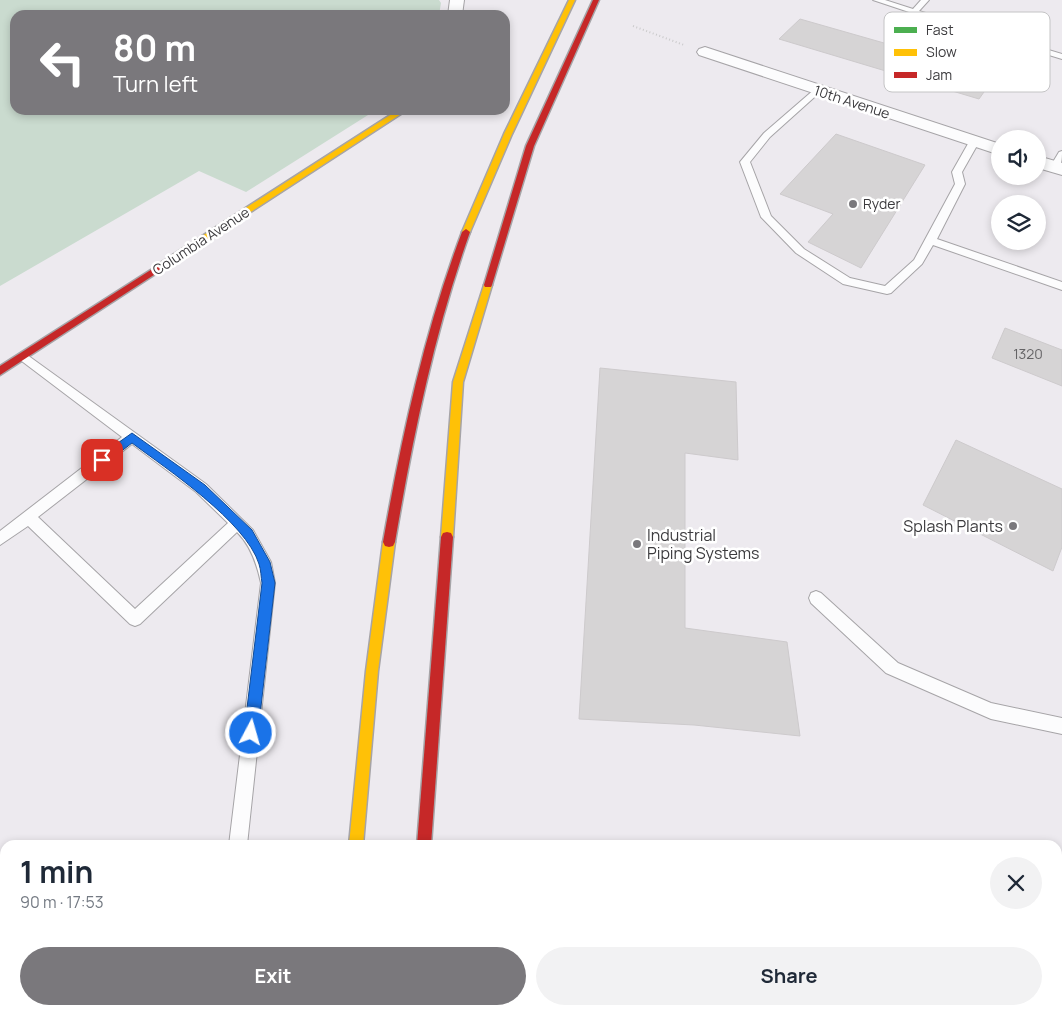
<!DOCTYPE html>
<html lang="en">
<head>
<meta charset="utf-8">
<style>
	body { margin:0; font-family:Manrope,sans-serif; background:#f2f2f3; color:#1f2937; height:100vh; display:flex; flex-direction:column; font-size:19px; white-space:nowrap }
	* { box-sizing:border-box; margin:0 }
	p { font-size:16px; color:#747a83 }
	.icon { flex:none; width:28px; height:28px; fill:none; stroke:currentColor; stroke-width:2; stroke-linecap:round; stroke-linejoin:round }
	.map { position:relative; flex:1; overflow:hidden }
	.panel { position:absolute; left:0px; top:840px; width:1062px; height:175px; display:flex; flex-direction:column; background:#fff; border-radius:15px 15px 0 0; box-shadow:0 2px 8px #0003 }
	.panel>* { flex:none }
	.hud { position:absolute; left:10px; top:10px; width:500px; height:105px; border-radius:15px; box-shadow:0 2px 8px #0003; background:#7a787c; color:#fff; overflow:hidden }
	.fabs { position:absolute; left:991px; top:130px; display:grid; gap:10px }
	.fabs a { display:grid; place-items:center; width:55px; height:55px; border-radius:50%; background:#fff; box-shadow:0 2px 8px #0003; font-size:25px }
	.pin { position:absolute; display:grid; place-items:center; width:42px; height:42px; color:#fff; margin:-21px; border-radius:10px; box-shadow:0 2px 8px #0006 }
	.me { position:absolute; width:55px; margin:-28px; rotate:6deg; stroke-linejoin:round; filter:drop-shadow(0 0 4px #0008) }
	.turn { display:flex; align-items:center; gap:18px; height:105px; padding:0 20px; font-size:22px }
	.turn .icon { width:65px; height:65px; stroke-width:2.5 }
	.turn b { display:block; font-size:35px; line-height:42px }
	.round { display:grid; place-items:center; flex:none; width:52px; height:52px; border-radius:26px; background:#f2f2f3 }
	.head { display:flex; align-items:center; justify-content:space-between; height:85px; padding:0 20px }
	h1 { font-size:30px; font-weight:700; line-height:38px }
	.primary-button { display:flex; gap:10px; margin-top:auto; padding:10px 20px }
	.primary-button a { flex:1; height:58px; border-radius:30px; background:#7a787c; color:#fff; font-size:20px; font-weight:700; line-height:58px; text-align:center }
	.primary-button a+a { background:#f2f2f3; color:#1f2937 }
	.map>svg:first-child { display:block }
</style>
</head>
<body>
<div class="map">
<svg width="1062" height="1015" viewBox="0 0 1062 1015">
	<rect width="100%" height="100%" fill="#edeaef"/>
	<polygon fill="#cadbcf" points="0,0 439,0 441,3 439,15 15,15 15,110 376,110 246,192 199,171 0,286"/>
	<g fill="#d6d4d5" stroke="#cdcacc">
		<polygon points="800,19 996,75 979,99 779,39"/>
		<polygon points="836,134 925,165 861,268 808,242 833,214 780,194"/>
		<polygon points="1005,328 1062,350 1062,386 992,358"/>
		<polygon points="600,368 736,382 738,460 685,453 685,628 787,642 800,736 694,725 579,719"/>
		<polygon points="956,440 1062,489 1062,547 1053,571 923,505"/>
	</g>
	<g fill="none" stroke-linecap="round" stroke-linejoin="round">
		<g stroke="#a6a4a7" stroke-width="2">
			<g id="lane">
				<polygon points="873,0 885,0 913,9 921,0 929,0 919,11 1062,54 1062,59 915,14 897,34 891,34 891,30 909,12"/>
				<polygon points="816,88 820,91 819,93 770,137 750,162 771,216 804,249 850,278 885,286 914,260 955,184 952,172 969,142 974,139 979,142 962,172 965,184 937,239 1062,282 1062,290 933,245 922,264 891,293 887,294 843,284 796,253 761,217 740,162 764,133"/>
				<path d="M1062 151C1062 158 1062 168 1055 170L1052 169 1050 167 1059 152Z"/>
				<path d="M23 352 206 484 253 530 271 562 275 583 247 845H229L261 583C257 564 251 546 237 532L140 624 135 626 130 624 28 526 0 545V531L122 437 19 359 17 356ZM132 444 196 492 228 523 135 609 38 517Z"/>
				<polygon points="816,591 821,593 898,663 991,703 1062,718 1062,734 991,719 886,673 811,603 809,598 811,593"/>
				<polygon points="201,1010 221,1010 220,1015 200,1015"/>
			</g>
		</g>
		<g stroke="#a6a4a7" stroke-width="2">
			<g id="street">
				<polygon points="450,0 464,0 462,15 448,15"/>
				<polygon points="705,47 1000,144 1000,155 699,55 697,52 699,49"/>
				<polygon points="1038,156 1062,163 1062,175 1038,168"/>
			</g>
		</g>
		<g stroke="#a6a4a7" stroke-width="3">
			<g id="fast">
				<rect x="340" y="1010" width="16" height="5"/>
				<rect x="417" y="1010" width="16" height="5"/>
			</g>
		</g>
		<g stroke="#a6a4a7" stroke-width="3">
			<g id="slow">
				<polygon points="569,0 575,0 512,134 470,232 469,234 463,234 462,232 504,134"/>
				<polygon points="398,110 407,110 160,271 154,271 154,267"/>
				<polygon points="488,282 492,285 463,382 453,537 451,541 447,542 443,541 441,537 453,382 484,285"/>
				<polygon points="389,537 393,538 395,542 378,671 363,845 349,845 366,671 383,542 385,538"/>
			</g>
		</g>
		<g stroke="#a6a4a7" stroke-width="3">
			<g id="jam">
				<polygon points="593,0 599,0 534,146 492,285 491,287 485,287 484,285 526,146"/>
				<path d="M466 229 470 232C434 333 413 436 395 542L393 546 389 547 385 546 383 542C402 436 424 333 462 232Z"/>
				<polygon points="157,266 160,267 160,271 0,375 0,366"/>
				<polygon points="447,532 451,533 453,537 431,845 417,845 441,537 443,533"/>
			</g>
		</g>
		<polyline stroke="#cacacb" stroke-width="2" stroke-dasharray="1 2.5" stroke-linecap="butt" points="633,26 684,45"/>
		<use href="#lane" fill="#fcfcfd" fill-rule="evenodd"/>
		<use href="#street" fill="#fcfcfd" fill-rule="evenodd"/>
		<use href="#fast" fill="#4caf50" fill-rule="evenodd"/>
		<use href="#slow" fill="#ffc107" fill-rule="evenodd"/>
		<use href="#jam" fill="#c62828" fill-rule="evenodd"/>
	</g>
	<path fill="#1a73e8" stroke="#114b97" d="M132 433 205 485 252 530 270 562 275 583 258 733 256 737 251 740 246 737 244 733 262 583C261 577 261 570 259 564 246 522 167 469 132 443L106 463H98L96 460 98 457Z"/>
	<g fill="#7a787c" stroke="#fff" stroke-width="2">
		<circle cx="853" cy="204" r="5"/>
		<circle cx="1013" cy="526" r="5"/>
		<circle cx="637" cy="544" r="5"/>
	</g>
	<g text-anchor="middle" stroke-width="5" stroke-linejoin="round" paint-order="stroke">
		<g font-size="14" fill="#3c3b3e" stroke="#fff">
			<text transform="translate(852 102) rotate(18)" y="5">10th Avenue</text>
			<text transform="translate(201 241) rotate(-33)" y="5">Columbia Avenue</text>
		</g>
		<g font-size="14" fill="#3c3b3e" stroke="#fff" text-anchor="start">
			<text x="863" y="209">Ryder</text>
		</g>
		<g font-size="14" fill="#646365">
			<text x="1028" y="359">1320</text>
		</g>
		<g font-size="16" fill="#3c3b3e" stroke="#fff" text-anchor="end">
			<text x="1003" y="532">Splash Plants</text>
			<text x="647" y="541" text-anchor="start">Industrial<tspan x="647" dy="18">Piping Systems</tspan></text>
		</g>
	</g>
	<rect x="884" y="12" width="166" height="80" rx="8" fill="#fff" stroke="#c4c4c5" stroke-width="1"/>
	<rect x="894" y="27" width="23" height="6" fill="#4caf50"/>
	<rect x="894" y="49" width="23" height="7" fill="#ffc107"/>
	<rect x="894" y="72" width="23" height="6" fill="#c62828"/>
	<g font-size="14" fill="#3c3b3e">
		<text x="926" y="35">Fast</text>
		<text x="926" y="57">Slow</text>
		<text x="926" y="80">Jam</text>
	</g>
</svg>
<div class="fabs">
<a><svg class="icon" aria-label="sound" viewBox="0 0 24 24"><path d="M4 9h4l5-4v14l-5-4H4zM17 9q2 3 0 6"/></svg></a>
<a><svg class="icon" aria-label="layers" viewBox="0 0 24 24"><path d="M12 4l9 5-9 5-9-5zM3 14l9 5 9-5"/></svg></a>
</div>
<div class="pin" style="left:102px;top:460px;background:#d93025"><svg class="icon" aria-label="arrive" viewBox="0 0 24 24"><path d="M6 21V4h12l-3 4 3 4H6"/></svg></div>
<svg class="me" style="left:251px;top:733px" viewBox="-20 -20 40 40"><circle r="17" fill="#1a73e8" stroke="#fff" stroke-width="3"/><path d="M0-11L8 9 0 5-8 9z" fill="#fff"/></svg>
<div class="hud">
<div class="turn"><svg class="icon" aria-label="left" viewBox="0 0 24 24"><path d="M17 20v-9H6M10 6l-5 5 5 5"/></svg><div><b>80 m</b>Turn left</div></div>
</div>
<section class="panel">
<div class="head"><div><h1>1 min</h1><p>90 m · 17:53</p></div><a class="round"><svg class="icon" aria-label="close" viewBox="0 0 24 24"><path d="M6 6l12 12M18 6L6 18"/></svg></a></div>
<div class="primary-button"><a>Exit</a><a>Share</a></div>
</section>
</div>
</body>
</html>
